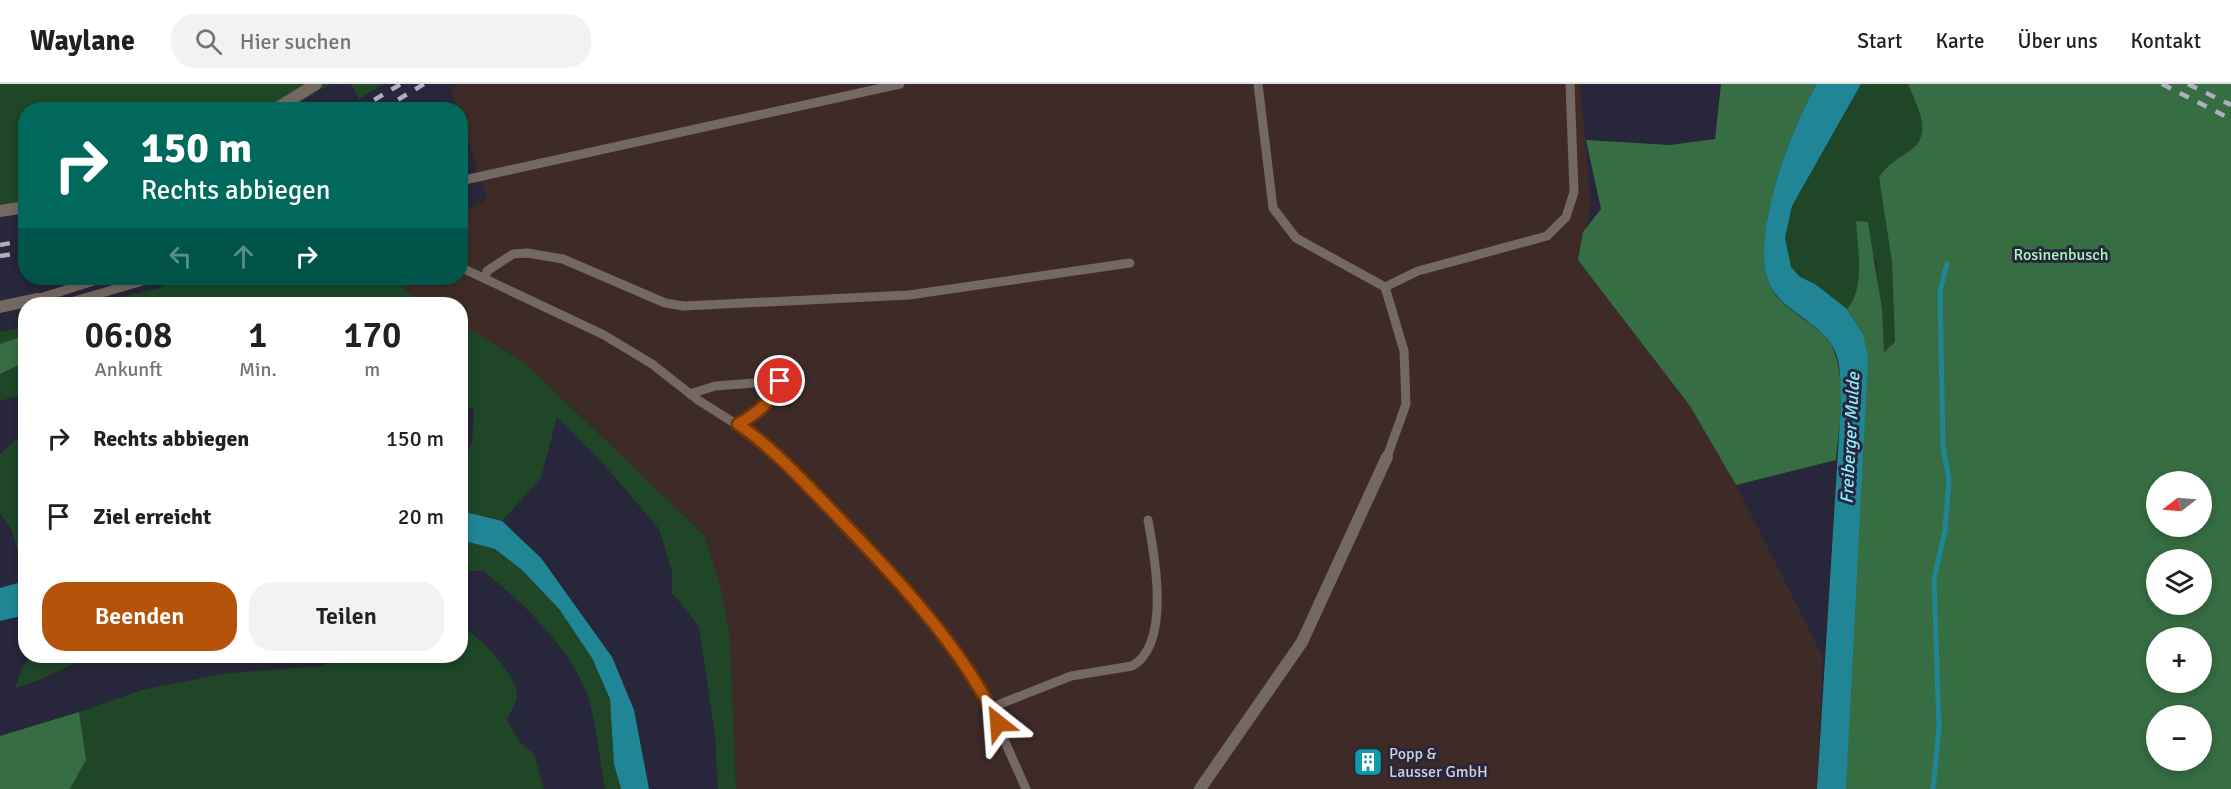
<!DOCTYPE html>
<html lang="de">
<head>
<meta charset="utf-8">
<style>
	body { margin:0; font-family:Signika,sans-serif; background:#f2f2f2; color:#202124; height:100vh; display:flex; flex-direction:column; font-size:22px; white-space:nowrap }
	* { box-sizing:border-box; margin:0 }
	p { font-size:20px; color:#757577 }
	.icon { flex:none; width:33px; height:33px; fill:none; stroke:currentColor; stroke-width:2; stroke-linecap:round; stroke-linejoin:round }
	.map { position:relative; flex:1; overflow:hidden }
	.details { position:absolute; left:18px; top:213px; width:450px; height:366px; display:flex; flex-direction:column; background:#fff; border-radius:24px; box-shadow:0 3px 9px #0003 }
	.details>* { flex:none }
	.banner { position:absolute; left:18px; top:18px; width:450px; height:183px; border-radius:24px; box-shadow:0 3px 9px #0003; background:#00695c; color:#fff; overflow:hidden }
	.needle { width:39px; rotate:253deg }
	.tools { position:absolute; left:2146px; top:387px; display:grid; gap:12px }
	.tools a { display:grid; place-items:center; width:66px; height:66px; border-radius:50%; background:#fff; box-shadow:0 3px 9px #0003; font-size:30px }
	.pin { position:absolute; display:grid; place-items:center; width:51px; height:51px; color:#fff; margin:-26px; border:3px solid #fff; border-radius:50%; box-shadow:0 2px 6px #0007 }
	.me { position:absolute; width:66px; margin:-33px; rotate:332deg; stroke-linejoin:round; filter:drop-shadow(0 0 4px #0008) }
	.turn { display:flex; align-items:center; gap:21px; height:126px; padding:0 24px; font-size:27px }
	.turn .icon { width:78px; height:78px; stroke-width:2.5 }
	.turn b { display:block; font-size:42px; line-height:51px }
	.lanes { display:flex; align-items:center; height:57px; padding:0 24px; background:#0003; justify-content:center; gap:30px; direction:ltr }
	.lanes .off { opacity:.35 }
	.eta { display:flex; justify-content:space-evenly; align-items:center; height:102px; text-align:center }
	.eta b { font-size:36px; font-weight:600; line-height:42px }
	.primary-button { display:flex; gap:12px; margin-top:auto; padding:12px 24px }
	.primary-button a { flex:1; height:69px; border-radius:24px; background:#b45309; color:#fff; font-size:24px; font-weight:600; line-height:69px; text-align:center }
	.primary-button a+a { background:#f2f2f2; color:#202124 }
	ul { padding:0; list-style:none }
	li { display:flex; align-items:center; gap:18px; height:78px; padding:0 24px }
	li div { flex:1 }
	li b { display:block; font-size:22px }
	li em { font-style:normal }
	header { display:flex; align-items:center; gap:36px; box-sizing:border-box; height:84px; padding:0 30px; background:#fff; border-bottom:2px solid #e0e0e0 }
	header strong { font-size:28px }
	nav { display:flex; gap:33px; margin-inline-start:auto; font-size:21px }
	.search { width:420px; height:54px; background:#f2f2f2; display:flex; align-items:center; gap:15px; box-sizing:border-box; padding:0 21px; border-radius:24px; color:#757577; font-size:22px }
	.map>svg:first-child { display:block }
</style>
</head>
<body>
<header>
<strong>Waylane</strong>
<div class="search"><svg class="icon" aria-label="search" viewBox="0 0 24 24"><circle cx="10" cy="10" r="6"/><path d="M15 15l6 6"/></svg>Hier suchen</div>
<nav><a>Start</a><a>Karte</a><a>Über uns</a><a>Kontakt</a></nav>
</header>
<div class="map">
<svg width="2231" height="705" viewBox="0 0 2231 705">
	<rect width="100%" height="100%" fill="#27263a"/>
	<polygon fill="#3e2b28" points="459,0 1580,0 1591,121 1578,176 1690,322 1736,401 1823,573 1817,705 736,705 730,554 704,451 525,279 461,240 460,220 428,220 404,206 407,194 460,194 461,128 487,116 461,35 460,26 457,25 451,5"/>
	<g fill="#1e4627">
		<polygon points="0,0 330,0 289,25 26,26 25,129 0,132"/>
		<polygon points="351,0 383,0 359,15"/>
		<path d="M1861 0H1908C1917 23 1935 51 1908 68 1896 76 1887 81 1879 93L1892 179 1895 258 1884 268 1876 177 1856 138C1857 166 1866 202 1847 225L1815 200 1800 193 1790 183 1785 154 1792 122Z"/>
		<polygon points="183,194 407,194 404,206 428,220 92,220 160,204"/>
		<polygon points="461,240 525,279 704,451 721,504 730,554 736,705 718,705 715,652 699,542 672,509 672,487 659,445 606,383 557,333 541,394 502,437 461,427 461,382 472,358 474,326 461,320"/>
		<polygon points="25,243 25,251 0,260 0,248"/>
		<polygon points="25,278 25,310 0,317 0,290"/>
		<polygon points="25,351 26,351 25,493 11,444 0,430 0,370 19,353"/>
		<path d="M461 456 495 465 522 486 559 525 592 574 610 615 614 680 621 705H605C600 679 595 627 585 605 564 557 523 520 484 487H461Z"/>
		<path d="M461 543C478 550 516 590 517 610 518 618 510 628 507 636L519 657 534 670 544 705H70L85 676 79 628 142 606 228 589 322 582 346 572H460Z"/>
		<polygon points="32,572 91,572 37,597 15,604 23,582"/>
	</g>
	<g fill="#366d42" fill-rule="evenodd">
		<path d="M1721 0H1817C1792 41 1747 159 1771 204 1785 230 1825 241 1834 267 1847 301 1839 341 1836 376L1736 401 1690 322 1578 176 1583 148 1601 125 1586 56 1670 61 1715 55Z"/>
		<path d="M1908 0H2231V705H1846L1863 250 1847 225C1866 202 1857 166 1856 137L1868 138 1882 225 1884 268 1895 258 1892 179 1879 93C1887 81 1896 76 1908 68 1935 51 1917 23 1908 0ZM2157 398H2202V442H2157ZM2157 476H2202V520H2157ZM2157 554H2202V598H2157ZM2157 632H2202V676H2157Z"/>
		<polygon points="25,251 25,278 0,290 0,260"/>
		<polygon points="79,628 86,676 70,705 0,705 0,652"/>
	</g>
	<g fill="#208696">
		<path d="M1817 0H1861L1792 122 1785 154 1791 183 1800 193 1815 200 1847 225 1863 250 1868 274 1846 705H1817L1841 319C1840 302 1842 280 1834 265 1821 239 1787 229 1772 205 1745 162 1793 39 1817 0Z"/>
		<polygon points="461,427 502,437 541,474 612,573 634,626 649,705 621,705 614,680 610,615 592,574 559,525 522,486 495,465 461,456"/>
		<polygon points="25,497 25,531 0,537 0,504"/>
	</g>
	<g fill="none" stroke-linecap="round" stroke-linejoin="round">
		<polyline stroke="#208696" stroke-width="5" points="1933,705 1939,644 1934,496 1945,446 1949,396 1943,363 1940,207 1947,180"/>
		<g stroke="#736962" stroke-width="9">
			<polyline points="1258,0 1273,124 1296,154 1385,203"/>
			<polyline points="460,97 900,0"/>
			<polyline points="460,183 604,251 652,280 698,316 766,359 871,467 963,577 990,624 1026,705"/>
			<polyline points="485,195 487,187 513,170 527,169 563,175 665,219 684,222 909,211 1130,179"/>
			<polyline points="37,215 103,194"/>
			<polyline points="37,215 48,220"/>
			<polyline points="64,220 153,194"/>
			<polyline points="690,310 715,302 780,297 770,318 738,340"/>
			<polyline points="1387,373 1406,320 1404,267 1385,203 1418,187 1547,152 1566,133 1574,108 1570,0"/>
			<path d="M990 624 1071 592 1132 582C1171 561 1155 473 1148 436"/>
		</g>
		<g stroke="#736962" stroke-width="12">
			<polyline points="274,26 316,0"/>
			<polyline points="0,127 26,123"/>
			<polyline points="0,223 37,215"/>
			<polyline points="1200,705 1302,558 1387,373"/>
		</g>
		<g stroke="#aeaebc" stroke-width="4.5" stroke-dasharray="10 10" stroke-linecap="butt">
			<polyline points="2162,0 2231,35"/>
			<polyline points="2188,0 2231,21"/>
			<polyline points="357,26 401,0"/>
			<polyline points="381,26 424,0"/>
			<polyline points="0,161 26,156"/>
			<polyline points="0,172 26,168"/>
		</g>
	</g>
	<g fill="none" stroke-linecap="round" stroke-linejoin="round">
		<g stroke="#753606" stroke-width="15">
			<path id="route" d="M780 297C769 319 760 328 738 340 773 364 802 396 832 427 891 488 962 562 998 639"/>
		</g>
		<use href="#route" stroke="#b45309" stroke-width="10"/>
	</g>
	<defs>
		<g id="building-square" transform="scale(1.5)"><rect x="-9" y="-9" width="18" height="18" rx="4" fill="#0f9aa8" stroke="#27263a"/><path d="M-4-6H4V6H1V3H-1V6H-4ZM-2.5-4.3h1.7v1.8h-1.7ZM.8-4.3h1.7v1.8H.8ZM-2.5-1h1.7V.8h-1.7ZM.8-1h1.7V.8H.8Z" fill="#fff"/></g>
	</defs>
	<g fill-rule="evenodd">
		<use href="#building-square" x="1368" y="678"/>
	</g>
	<g text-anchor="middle" stroke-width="6" stroke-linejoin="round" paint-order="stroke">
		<g font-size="16" fill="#a9fbb8" stroke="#27263a">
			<text x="2061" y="176">Rosinenbusch</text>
		</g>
		<g font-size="16" fill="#d0d0dd" stroke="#27263a" text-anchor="start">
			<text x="1389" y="675">Popp &amp;<tspan x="1389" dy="18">Lausser GmbH</tspan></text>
		</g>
		<g font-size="18" font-style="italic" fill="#89edff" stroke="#27263a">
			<text transform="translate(1850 354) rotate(-87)" y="6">Freiberger Mulde</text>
		</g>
	</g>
</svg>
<div class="tools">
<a><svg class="needle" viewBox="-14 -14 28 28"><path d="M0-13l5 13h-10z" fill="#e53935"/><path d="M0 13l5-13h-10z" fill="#757577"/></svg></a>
<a><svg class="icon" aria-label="layers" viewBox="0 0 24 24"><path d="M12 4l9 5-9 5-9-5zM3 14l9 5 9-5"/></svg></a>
<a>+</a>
<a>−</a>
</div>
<div class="pin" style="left:780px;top:297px;background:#d93025"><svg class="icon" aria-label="arrive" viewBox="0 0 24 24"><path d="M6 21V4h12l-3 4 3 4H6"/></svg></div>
<svg class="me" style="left:998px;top:639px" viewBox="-20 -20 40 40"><path d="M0-17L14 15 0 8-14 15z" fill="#b45309" stroke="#fff" stroke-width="4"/></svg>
<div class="banner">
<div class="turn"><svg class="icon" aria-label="right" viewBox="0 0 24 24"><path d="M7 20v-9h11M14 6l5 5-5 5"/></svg><div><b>150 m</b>Rechts abbiegen</div></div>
<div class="lanes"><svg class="icon off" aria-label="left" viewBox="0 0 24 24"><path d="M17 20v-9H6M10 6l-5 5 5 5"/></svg><svg class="icon off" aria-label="ahead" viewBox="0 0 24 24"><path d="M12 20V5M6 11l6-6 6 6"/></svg><svg class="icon" aria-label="right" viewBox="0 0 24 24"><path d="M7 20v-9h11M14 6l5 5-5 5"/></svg></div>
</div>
<section class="details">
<div class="eta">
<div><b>06:08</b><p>Ankunft</p></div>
<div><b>1</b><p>Min.</p></div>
<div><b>170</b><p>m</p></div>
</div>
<ul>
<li><svg class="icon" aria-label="right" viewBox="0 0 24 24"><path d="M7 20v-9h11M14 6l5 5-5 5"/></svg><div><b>Rechts abbiegen</b></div><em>150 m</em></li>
<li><svg class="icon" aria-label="arrive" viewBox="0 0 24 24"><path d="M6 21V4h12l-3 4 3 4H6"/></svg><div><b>Ziel erreicht</b></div><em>20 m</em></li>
</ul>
<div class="primary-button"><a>Beenden</a><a>Teilen</a></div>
</section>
</div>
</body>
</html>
